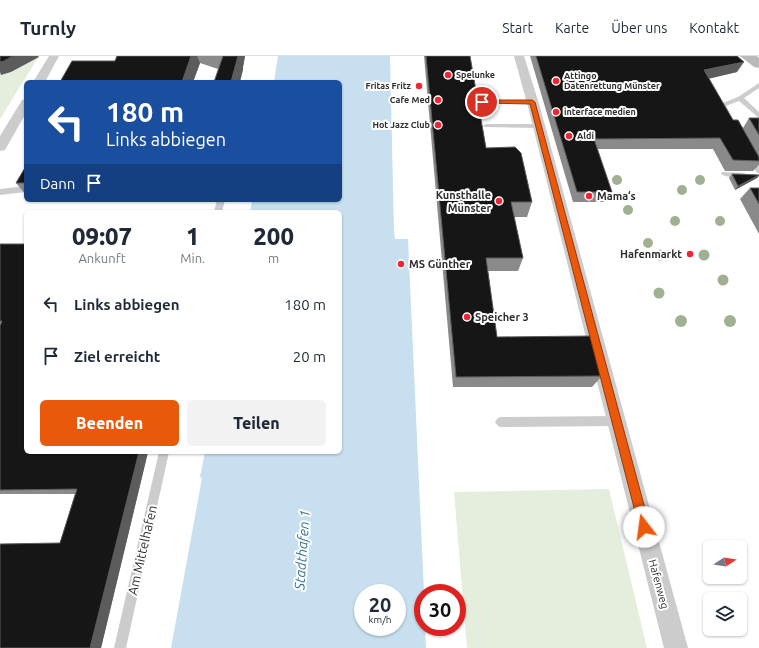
<!DOCTYPE html>
<html lang="de">
<head>
<meta charset="utf-8">
<style>
	body { margin:0; font-family:Ubuntu,sans-serif; background:#f2f2f3; color:#1f2937; height:100vh; display:flex; flex-direction:column; font-size:15px; white-space:nowrap }
	* { box-sizing:border-box; margin:0 }
	p { font-size:13px; color:#747a83 }
	.icon { flex:none; width:22px; height:22px; fill:none; stroke:currentColor; stroke-width:2; stroke-linecap:round; stroke-linejoin:round }
	.map { position:relative; flex:1; overflow:hidden }
	.side { position:absolute; left:24px; top:154px; width:318px; height:244px; display:flex; flex-direction:column; background:#fff; border-radius:6px; box-shadow:0 1px 3px #0004 }
	.side>* { flex:none }
	.hud { position:absolute; left:24px; top:24px; width:318px; height:122px; border-radius:6px; box-shadow:0 1px 3px #0004; background:#1a4fa0; color:#fff; overflow:hidden }
	.needle { width:26px; rotate:78deg }
	.buttons { position:absolute; left:703px; top:484px; display:grid; gap:8px }
	.buttons a { display:grid; place-items:center; width:44px; height:44px; border-radius:6px; background:#fff; box-shadow:0 1px 3px #0004; font-size:20px }
	.speed { position:absolute; left:354px; top:528px; display:flex; gap:8px; font-size:20px; font-weight:700; text-align:center }
	.speed>* { display:grid; place-content:center; width:52px; height:52px; border-radius:50%; background:#fff; box-shadow:0 1px 3px #0004; line-height:1 }
	.speed small { font-size:10px; font-weight:400 }
	.speed .limit { border:6px solid #d22; background:#fff; color:#111 }
	.pin { position:absolute; display:grid; place-items:center; width:34px; height:34px; color:#fff; margin:-17px; border:2px solid #fff; border-radius:50%; box-shadow:0 1px 4px #0007 }
	.me { position:absolute; width:44px; margin:-22px; rotate:345deg; stroke-linejoin:round; filter:drop-shadow(0 0 3px #0008) }
	.turn { display:flex; align-items:center; gap:14px; height:84px; padding:0 16px; font-size:18px }
	.turn .icon { width:52px; height:52px; stroke-width:2.5 }
	.turn b { display:block; font-size:28px; line-height:34px }
	.then { display:flex; align-items:center; height:38px; padding:0 16px; background:#0003; gap:8px; font-size:15px }
	.eta { display:flex; justify-content:space-evenly; align-items:center; height:68px; text-align:center }
	.eta b { font-size:24px; font-weight:800; line-height:28px }
	.button { display:flex; gap:8px; margin-top:auto; padding:8px 16px }
	.button a { flex:1; height:46px; border-radius:6px; background:#ea580c; color:#fff; font-size:16px; font-weight:800; line-height:46px; text-align:center }
	.button a+a { background:#f2f2f3; color:#1f2937 }
	ul { padding:0; list-style:none }
	li { display:flex; align-items:center; gap:12px; height:52px; padding:0 16px }
	li div { flex:1 }
	li b { display:block; font-size:15px }
	li em { font-style:normal }
	header { display:flex; align-items:center; gap:24px; box-sizing:border-box; height:56px; padding:0 20px; background:#fff; border-bottom:1px solid #e0e1e3 }
	header strong { font-size:19px }
	nav { display:flex; gap:22px; margin-inline-start:auto; font-size:14px }
	.map>svg:first-child { display:block }
</style>
</head>
<body>
<header>
<strong>Turnly</strong>
<nav><a>Start</a><a>Karte</a><a>Über uns</a><a>Kontakt</a></nav>
</header>
<div class="map">
<svg width="759" height="592" viewBox="0 0 759 592">
	<rect width="100%" height="100%" fill="#fff"/>
	<g fill="#e5eedc">
		<polygon points="0,0 39,0 0,63"/>
		<polygon points="609,433 647,592 467,592 454,436"/>
	</g>
	<path fill="#c7dfef" fill-rule="evenodd" d="M278 0H390L394 175 395 183H408L424 537 423 571H425L426 592H171L202 422 200 421 205 396H340V156H250L252 144H340V26H274ZM363 537H397V571H363Z"/>
	<g fill="none" stroke-linecap="round" stroke-linejoin="round">
		<g fill="#ccc" fill-rule="evenodd">
			<polygon points="759,27 759,32 744,42 759,56 759,62 739,45 726,50 729,56 724,57 719,49 720,48 738,41"/>
			<polygon points="532,44 535,46 534,47 482,48 479,46 482,44"/>
			<polygon points="486,68 539,68 542,70 539,72 484,71 483,70"/>
			<path d="M749 99H751C758 102 759 110 759 117H757L748 101Z"/>
			<path d="M722 116 744 117 748 119C743 123 726 122 721 118Z"/>
			<polygon points="26,130 26,136 0,139 0,133"/>
			<polygon points="217,144 225,144 222,156 214,156"/>
			<polygon points="616,360 619,362 621,365 619,368 616,370 500,371 497,369 495,366 497,363 500,361"/>
			<polygon points="159,396 169,396 126,592 114,592"/>
		</g>
		<g fill="#ccc" fill-rule="evenodd">
			<polygon points="49,0 59,0 45,26 33,26"/>
			<polygon points="514,0 524,0 540,51 688,592 664,592 528,51"/>
			<polygon points="26,43 26,57 5,94 0,95 0,80 22,44"/>
		</g>
		<polygon fill="#b9b9b9" fill-rule="evenodd" points="740,0 757,0 759,2 759,12 754,11"/>
	</g>
	<g fill="#a0b092">
		<circle cx="617" cy="124" r="5"/>
		<circle cx="700" cy="124" r="5"/>
		<circle cx="682" cy="134" r="5"/>
		<circle cx="628" cy="154" r="5"/>
		<circle cx="675" cy="165" r="5"/>
		<circle cx="720" cy="165" r="5"/>
		<circle cx="648" cy="187" r="5"/>
		<circle cx="660" cy="199" r="5.5"/>
		<circle cx="704" cy="199" r="5.5"/>
		<circle cx="723" cy="224" r="5.5"/>
		<circle cx="659" cy="237" r="5.5"/>
		<circle cx="681" cy="265" r="6"/>
		<circle cx="730" cy="265" r="6"/>
	</g>
	<g fill="#8a8a8a">
		<polygon points="117,0 245,0 243,11 243,14 218,13 200,7 193,26 60,26 115,5"/>
		<polygon points="424,0 470,0 486,92 532,146 527,161 514,161 523,202 518,215 488,215 497,281 602,320 592,331 453,331"/>
		<polygon points="530,0 571,0 737,16 708,23 733,64 743,72 749,62 759,62 759,109 753,115 725,115 713,93 597,93 612,136 607,146 573,146"/>
		<polygon points="26,110 26,139 16,127"/>
		<polygon points="732,118 759,119 759,120 757,122 735,134 729,122"/>
		<polygon points="750,132 759,132 759,178 740,143"/>
		<polygon points="0,188 26,396 148,396 101,592 0,592 60,487 75,438 0,438"/>
	</g>
	<g fill="#5c5c5c">
		<polygon points="13,0 38,0 39,1 11,16 1,19 0,16 0,6"/>
		<polygon points="191,0 197,0 200,7 193,26 182,26"/>
		<polygon points="238,0 245,0 243,11 243,14 240,26 231,26"/>
		<polygon points="744,6 737,16 698,25 704,14"/>
		<polygon points="759,119 757,122 735,134 738,130"/>
		<polygon points="139,396 148,396 101,592 90,592"/>
	</g>
	<g fill="#161616" stroke="#5c5c5c">
		<polygon points="0,0 13,0 4,5 0,6"/>
		<polygon points="117,0 191,0 182,26 60,26 72,5 115,5"/>
		<polygon points="223,0 238,0 231,26 214,26"/>
		<polygon points="426,0 470,0 486,92 515,91 521,97 532,146 511,146 523,202 486,202 497,281 591,280 602,320 456,321"/>
		<polygon points="536,0 737,0 744,6 704,14 733,64 738,64 759,101 759,105 733,104 720,82 594,83 612,136 577,136"/>
		<polygon points="749,62 759,62 759,79"/>
		<polygon points="26,110 26,127 16,127"/>
		<polygon points="732,118 759,119 738,130"/>
		<polygon points="750,132 759,132 759,148"/>
		<polygon points="0,188 26,188 26,396 139,396 90,592 0,592 0,488 60,487 77,433 0,434 0,270 2,265 0,265"/>
	</g>
	<polygon fill="#ea580c" stroke="#983908" points="480,44 532,44 535,46 650,471 648,475 644,476 640,475 639,471 530,48 482,47 480,47"/>
	<g fill="#f42433" stroke="#fff" stroke-width="1.5">
		<circle cx="448" cy="19" r="4"/>
		<circle cx="556" cy="25" r="4"/>
		<circle cx="419" cy="30" r="4"/>
		<circle cx="438" cy="44" r="4"/>
		<circle cx="556" cy="56" r="4"/>
		<circle cx="438" cy="69" r="4"/>
		<circle cx="569" cy="80" r="4"/>
		<circle cx="589" cy="140" r="4"/>
		<circle cx="499" cy="145" r="4"/>
		<circle cx="690" cy="198" r="4"/>
		<circle cx="401" cy="208" r="4"/>
		<circle cx="467" cy="261" r="4"/>
	</g>
	<g text-anchor="middle" stroke-width="4" stroke-linejoin="round" paint-order="stroke">
		<g font-size="9" font-weight="bold" fill="#2f2f2f" stroke="#fff" text-anchor="start">
			<text x="456" y="22">Spelunke</text>
			<text x="564" y="23">Attingo<tspan x="564" dy="10">Datenrettung Münster</tspan></text>
			<text x="411" y="33" text-anchor="end">Fritas Fritz</text>
			<text x="430" y="47" text-anchor="end">Cafe Med</text>
			<text x="564" y="59">interface medien</text>
			<text x="430" y="72" text-anchor="end">Hot Jazz Club</text>
			<text x="577" y="83">Aldi</text>
		</g>
		<g font-size="11" font-weight="bold" fill="#2f2f2f" stroke="#fff" text-anchor="start">
			<text x="491" y="143" text-anchor="end">Kunsthalle<tspan x="491" dy="13">Münster</tspan></text>
			<text x="597" y="144">Mama‘s</text>
			<text x="682" y="202" text-anchor="end">Hafenmarkt</text>
			<text x="409" y="212">MS Günther</text>
			<text x="475" y="265">Speicher 3</text>
		</g>
		<g font-size="11" fill="#2f2f2f" stroke="#fff">
			<text transform="translate(659 528) rotate(75)" y="4">Hafenweg</text>
		</g>
		<g font-size="13" fill="#2f2f2f" stroke="#fff">
			<text transform="translate(142 494) rotate(-77)" y="5">Am Mittelhafen</text>
		</g>
		<g font-size="14" font-style="italic" fill="#367299" stroke="#fff">
			<text transform="translate(302 494) rotate(-86)" y="5">Stadthafen 1</text>
		</g>
	</g>
</svg>
<div class="buttons">
<a><svg class="needle" viewBox="-14 -14 28 28"><path d="M0-13l5 13h-10z" fill="#e53935"/><path d="M0 13l5-13h-10z" fill="#747a83"/></svg></a>
<a><svg class="icon" aria-label="layers" viewBox="0 0 24 24"><path d="M12 4l9 5-9 5-9-5zM3 14l9 5 9-5"/></svg></a>
</div>
<div class="speed"><div>20<small>km/h</small></div><div class="limit">30</div></div>
<div class="pin" style="left:482px;top:46px;background:#d93025"><svg class="icon" aria-label="arrive" viewBox="0 0 24 24"><path d="M6 21V4h12l-3 4 3 4H6"/></svg></div>
<svg class="me" style="left:644px;top:471px" viewBox="-20 -20 40 40"><circle r="19" fill="#fff"/><path d="M0-13L10 11 0 6-10 11z" fill="#ea580c"/></svg>
<div class="hud">
<div class="turn"><svg class="icon" aria-label="left" viewBox="0 0 24 24"><path d="M17 20v-9H6M10 6l-5 5 5 5"/></svg><div><b>180 m</b>Links abbiegen</div></div>
<div class="then">Dann<svg class="icon" aria-label="arrive" viewBox="0 0 24 24"><path d="M6 21V4h12l-3 4 3 4H6"/></svg></div>
</div>
<section class="side">
<div class="eta">
<div><b>09:07</b><p>Ankunft</p></div>
<div><b>1</b><p>Min.</p></div>
<div><b>200</b><p>m</p></div>
</div>
<ul>
<li><svg class="icon" aria-label="left" viewBox="0 0 24 24"><path d="M17 20v-9H6M10 6l-5 5 5 5"/></svg><div><b>Links abbiegen</b></div><em>180 m</em></li>
<li><svg class="icon" aria-label="arrive" viewBox="0 0 24 24"><path d="M6 21V4h12l-3 4 3 4H6"/></svg><div><b>Ziel erreicht</b></div><em>20 m</em></li>
</ul>
<div class="button"><a>Beenden</a><a>Teilen</a></div>
</section>
</div>
</body>
</html>
